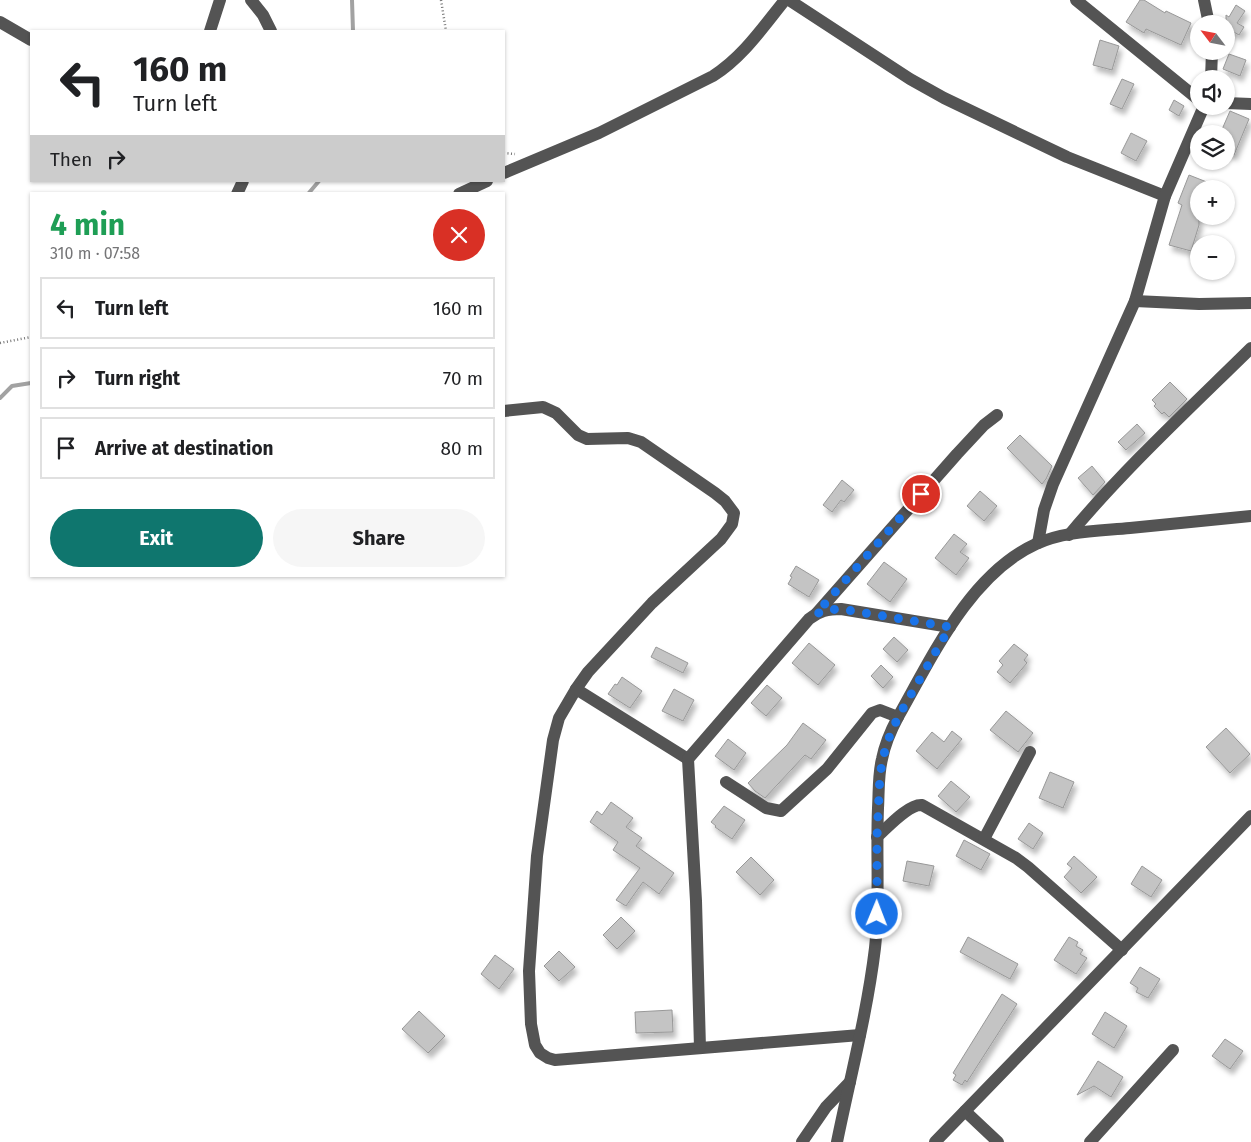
<!DOCTYPE html>
<html lang="en">
<head>
<meta charset="utf-8">
<style>
	body { margin:0; font-family:"Fira Sans",sans-serif; background:#f6f6f6; color:#202124; height:100vh; display:flex; flex-direction:column; font-size:19px; white-space:nowrap }
	* { box-sizing:border-box; margin:0 }
	p { font-size:16px; color:#757577 }
	.icon { flex:none; width:28px; height:28px; fill:none; stroke:currentColor; stroke-width:2; stroke-linecap:round; stroke-linejoin:round }
	.map { position:relative; flex:1; overflow:hidden }
	.panel { position:absolute; left:30px; top:192px; width:475px; height:385px; display:flex; flex-direction:column; background:#fff; border-radius:0px; box-shadow:0 1px 4px #0004 }
	.panel>* { flex:none }
	.hud { position:absolute; left:30px; top:30px; width:475px; height:152px; border-radius:0px; box-shadow:0 1px 4px #0004; background:#fff; color:#202124; overflow:hidden }
	.needle { width:32px; rotate:302deg }
	.fabs { position:absolute; left:1190px; top:15px; display:grid; gap:10px }
	.fabs a { display:grid; place-items:center; width:45px; height:45px; border-radius:50%; background:#fff; box-shadow:0 1px 4px #0004; font-size:25px }
	.pin { position:absolute; display:grid; place-items:center; width:42px; height:42px; color:#fff; margin:-21px; border:2px solid #fff; border-radius:50%; box-shadow:0 1px 5px #0007 }
	.me { position:absolute; width:55px; margin:-28px; rotate:1deg; stroke-linejoin:round; filter:drop-shadow(0 0 4px #0008) }
	.turn { display:flex; align-items:center; gap:18px; height:105px; padding:0 20px; font-size:22px }
	.turn .icon { width:65px; height:65px; stroke-width:2.5 }
	.turn b { display:block; font-size:35px; line-height:42px }
	.then { display:flex; align-items:center; height:48px; padding:0 20px; background:#0003; gap:10px; font-size:19px }
	.round { display:grid; place-items:center; flex:none; width:52px; height:52px; border-radius:26px; background:#f6f6f6 }
	.headline { display:flex; align-items:center; justify-content:space-between; height:85px; padding:0 20px }
	h1 { font-size:30px; font-weight:700; line-height:38px; color:#1e9e55 }
	.action { display:flex; gap:10px; margin-top:auto; padding:10px 20px }
	.action a { flex:1; height:58px; border-radius:30px; background:#0f766e; color:#fff; font-size:20px; font-weight:700; line-height:58px; text-align:center }
	.action a+a { background:#f6f6f6; color:#202124 }
	ul { padding:0; list-style:none }
	li { display:flex; align-items:center; gap:15px; height:62px; margin:0 10px 8px; padding:0 10px; border:2px solid #e0e0e0; border-radius:0px }
	li div { flex:1 }
	li b { display:block; font-size:19px }
	li em { font-style:normal }
	.map>svg:first-child { display:block }
</style>
</head>
<body>
<div class="map">
<svg width="1251" height="1142" viewBox="0 0 1251 1142">
	<defs>
		<filter id="shadow"><feDropShadow dx="3" dy="5.5" stdDeviation="2.5" flood-color="#0004"/></filter>
	</defs>
	<rect width="100%" height="100%" fill="#fff"/>
	<g fill="none" stroke-linecap="round" stroke-linejoin="round">
		<g stroke="#a2a2a2" stroke-width="4">
			<polyline points="352,0 353,31"/>
			<polyline points="308,194 319,181"/>
			<polyline points="0,398 12,386 31,383"/>
		</g>
	</g>
	<g fill="#c4c4c4" stroke="#989898" filter="url(#shadow)">
		<polygon points="1140,0 1144,0 1165,13 1166,11 1191,23 1181,45 1146,29 1144,33 1126,22"/>
		<polygon points="1236,5 1245,11 1237,23 1244,27 1239,35 1232,31 1226,40 1226,15 1229,17"/>
		<polygon points="1100,40 1119,46 1112,70 1093,65"/>
		<polygon points="1229,54 1246,60 1240,76 1223,69"/>
		<polygon points="1122,79 1134,84 1122,109 1110,104"/>
		<polygon points="1174,100 1184,106 1179,116 1169,110"/>
		<polygon points="1230,111 1249,119 1234,155 1226,151 1226,134 1220,134"/>
		<polygon points="1131,133 1147,141 1136,161 1121,153"/>
		<polygon points="1189,175 1222,188 1199,189 1199,225 1191,251 1169,245 1182,205 1178,203"/>
		<polygon points="1170,382 1187,399 1169,417 1164,412 1162,414 1154,406 1156,404 1152,400"/>
		<polygon points="1137,424 1145,433 1126,450 1118,442"/>
		<polygon points="1020,435 1052,466 1046,479 1042,484 1007,448"/>
		<polygon points="1092,466 1105,482 1093,495 1078,478"/>
		<polygon points="842,480 854,490 844,502 841,500 832,512 823,505"/>
		<polygon points="980,491 997,506 984,521 967,506"/>
		<polygon points="954,534 967,544 960,552 969,558 956,575 935,558"/>
		<polygon points="884,562 907,579 890,602 867,584"/>
		<polygon points="796,566 819,580 809,597 788,584 792,577 790,576"/>
		<polygon points="894,637 908,650 897,662 883,649"/>
		<polygon points="809,643 835,665 818,685 792,663"/>
		<polygon points="1014,644 1028,655 1024,660 1027,663 1010,683 997,672 1003,665 999,661"/>
		<polygon points="656,647 688,663 683,673 651,657"/>
		<polygon points="881,665 893,677 883,688 871,676"/>
		<polygon points="622,677 642,691 630,708 608,694 615,684 617,685"/>
		<polygon points="767,685 782,698 766,716 751,703"/>
		<polygon points="674,689 694,700 683,721 662,711"/>
		<polygon points="1006,711 1033,733 1018,752 990,730"/>
		<polygon points="803,723 826,740 811,759 805,755 765,798 755,791 748,783 787,745"/>
		<polygon points="1226,728 1250,754 1230,773 1206,747"/>
		<polygon points="952,731 962,739 937,769 916,751 932,732 944,742"/>
		<polygon points="728,739 746,753 734,770 715,756"/>
		<polygon points="1050,772 1074,782 1063,808 1039,798"/>
		<polygon points="951,781 970,797 956,812 938,796"/>
		<polygon points="611,802 633,818 626,827 642,838 636,846 674,873 659,894 643,882 626,906 616,900 640,868 613,850 618,842 590,822 597,811 602,815"/>
		<polygon points="724,806 745,820 732,839 715,827 716,826 711,822"/>
		<polygon points="1029,823 1043,833 1033,849 1018,839"/>
		<polygon points="964,840 990,854 981,870 956,856"/>
		<polygon points="1074,856 1097,877 1081,893 1064,877 1072,868 1067,864"/>
		<polygon points="751,857 774,880 760,895 736,872"/>
		<polygon points="907,861 934,866 929,886 903,881"/>
		<polygon points="1142,866 1162,880 1151,897 1131,884"/>
		<polygon points="621,917 635,931 617,949 603,935"/>
		<polygon points="968,937 1018,964 1010,979 960,952"/>
		<polygon points="1069,937 1078,942 1076,946 1083,950 1080,954 1087,958 1076,974 1054,960"/>
		<polygon points="559,951 575,967 559,981 544,966"/>
		<polygon points="495,955 514,969 499,989 481,974"/>
		<polygon points="1140,967 1160,979 1148,998 1136,992 1138,988 1130,983"/>
		<polygon points="1002,994 1017,1004 967,1082 965,1080 962,1085 953,1080 956,1075 953,1073"/>
		<polygon points="672,1010 673,1032 636,1033 635,1012"/>
		<polygon points="419,1011 445,1036 428,1053 402,1029"/>
		<polygon points="1105,1012 1127,1026 1114,1048 1092,1034"/>
		<polygon points="1225,1039 1243,1051 1230,1069 1212,1056"/>
		<polygon points="1098,1061 1123,1077 1111,1097 1094,1086 1077,1095"/>
	</g>
	<g fill="none" stroke-linecap="round" stroke-linejoin="round">
		<g stroke="#767676" stroke-width="2.5" stroke-dasharray="1 2.5" stroke-linecap="butt">
			<polyline points="441,0 446,31"/>
			<polyline points="504,153 515,154"/>
			<polyline points="0,343 31,337"/>
		</g>
		<g stroke="#545454" stroke-width="12">
			<polyline points="251,0 263,15 271,31"/>
			<polyline points="789,0 910,79 944,98 1067,157 1165,196"/>
			<polyline points="1076,0 1199,100"/>
			<polyline points="1204,0 1209,24"/>
			<polyline points="0,22 31,40"/>
			<polyline points="210,31 220,0"/>
			<polyline points="1211,79 1212,51"/>
			<polyline points="1226,103 1251,104"/>
			<path d="M504 173 599 133 713 76C743 57 763 27 785 0"/>
			<polyline points="237,194 243,181"/>
			<polyline points="459,194 487,181"/>
			<polyline points="1135,301 1199,304 1251,303"/>
			<polyline points="504,411 543,407 556,413 578,435 587,439 628,438 641,442 715,493 725,501 734,513 732,524 721,539 652,603 588,672 576,689 559,718 553,740 537,856 529,971 531,1024 535,1045 540,1053 548,1058 555,1060 860,1035"/>
			<path d="M1069 535C1125 468 1189 409 1251 348"/>
			<polyline points="1038,543 1044,510 1053,484 1135,301 1165,196 1204,106"/>
			<polyline points="816,614 957,454 984,425 997,415"/>
			<polyline points="576,689 688,759"/>
			<polyline points="726,782 766,808 781,811 827,769 872,713 880,710 898,717"/>
			<path d="M877 837C887 828 908 804 922 805L1016 858 1028 867 1122 950"/>
			<polyline points="984,839 1030,752"/>
			<path d="M700 1048 696 901 688 759 809 619C819 611 828 609 841 609L950 627"/>
			<polyline points="965,1111 998,1142"/>
			<polyline points="802,1142 826,1107 850,1082"/>
			<path d="M837 1142C850 1078 867 1014 875 948 880 902 876 855 878 808 879 792 878 775 882 759 885 744 891 730 898 717 932 657 970 574 1036 544 1064 531 1099 531 1130 528 1170 524 1211 520 1251 516"/>
			<polyline points="935,1142 1251,816"/>
			<polyline points="1090,1142 1173,1050"/>
		</g>
	</g>
	<g fill="none" stroke-linecap="round" stroke-linejoin="round">
		<polyline stroke="#1a73e8" stroke-width="9" stroke-dasharray="0 16.2" points="877,914 877,837 880,774 886,745 898,717 950,627 841,609 826,610 816,614 921,494"/>
	</g>
</svg>
<div class="fabs">
<a><svg class="needle" viewBox="-14 -14 28 28"><path d="M0-13l5 13h-10z" fill="#e53935"/><path d="M0 13l5-13h-10z" fill="#757577"/></svg></a>
<a><svg class="icon" aria-label="sound" viewBox="0 0 24 24"><path d="M4 9h4l5-4v14l-5-4H4zM17 9q2 3 0 6"/></svg></a>
<a><svg class="icon" aria-label="layers" viewBox="0 0 24 24"><path d="M12 4l9 5-9 5-9-5zM3 14l9 5 9-5"/></svg></a>
<a>+</a>
<a>−</a>
</div>
<div class="pin" style="left:921px;top:494px;background:#d93025"><svg class="icon" aria-label="arrive" viewBox="0 0 24 24"><path d="M6 21V4h12l-3 4 3 4H6"/></svg></div>
<svg class="me" style="left:877px;top:914px" viewBox="-20 -20 40 40"><circle r="17" fill="#1a73e8" stroke="#fff" stroke-width="3"/><path d="M0-11L8 9 0 5-8 9z" fill="#fff"/></svg>
<div class="hud">
<div class="turn"><svg class="icon" aria-label="left" viewBox="0 0 24 24"><path d="M17 20v-9H6M10 6l-5 5 5 5"/></svg><div><b>160 m</b>Turn left</div></div>
<div class="then">Then<svg class="icon" aria-label="right" viewBox="0 0 24 24"><path d="M7 20v-9h11M14 6l5 5-5 5"/></svg></div>
</div>
<section class="panel">
<div class="headline"><div><h1>4 min</h1><p>310 m · 07:58</p></div><a class="round" style="background:#d93025;color:#fff"><svg class="icon" aria-label="close" viewBox="0 0 24 24"><path d="M6 6l12 12M18 6L6 18"/></svg></a></div>
<ul>
<li><svg class="icon" aria-label="left" viewBox="0 0 24 24"><path d="M17 20v-9H6M10 6l-5 5 5 5"/></svg><div><b>Turn left</b></div><em>160 m</em></li>
<li><svg class="icon" aria-label="right" viewBox="0 0 24 24"><path d="M7 20v-9h11M14 6l5 5-5 5"/></svg><div><b>Turn right</b></div><em>70 m</em></li>
<li><svg class="icon" aria-label="arrive" viewBox="0 0 24 24"><path d="M6 21V4h12l-3 4 3 4H6"/></svg><div><b>Arrive at destination</b></div><em>80 m</em></li>
</ul>
<div class="action"><a>Exit</a><a>Share</a></div>
</section>
</div>
</body>
</html>
